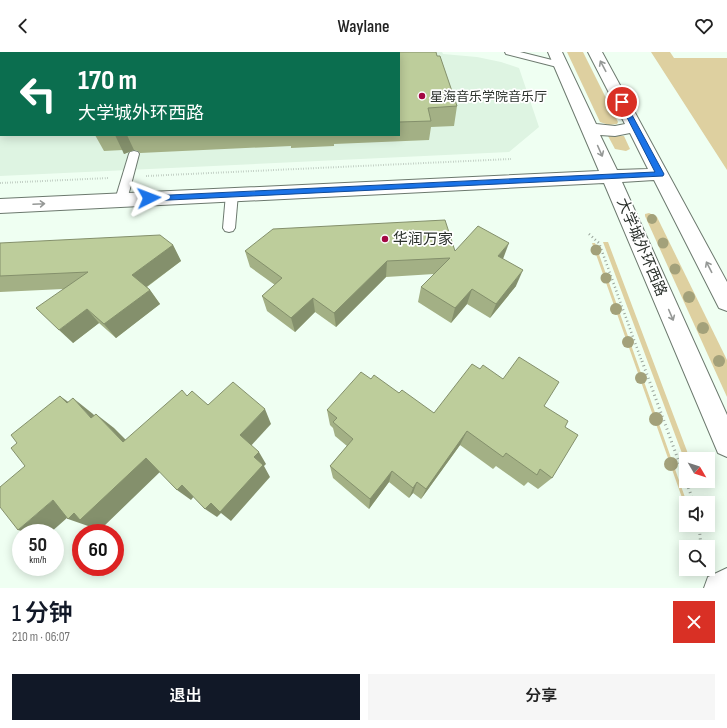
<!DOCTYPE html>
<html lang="zh">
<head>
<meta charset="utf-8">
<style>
	body { margin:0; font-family:"Sofia Sans Condensed","Noto Sans SC",sans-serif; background:#f6f6f6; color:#222; height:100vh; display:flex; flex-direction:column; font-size:15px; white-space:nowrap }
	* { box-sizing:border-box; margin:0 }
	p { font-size:13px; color:#767676 }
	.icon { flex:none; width:22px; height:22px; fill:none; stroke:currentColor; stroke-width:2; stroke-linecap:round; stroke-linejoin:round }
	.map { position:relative; height:536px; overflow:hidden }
	.drawer { display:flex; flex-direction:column; background:#fff; flex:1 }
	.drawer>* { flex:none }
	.banner { position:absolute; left:0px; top:0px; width:400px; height:84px; box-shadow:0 2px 10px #0003; background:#0b6e4f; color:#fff; overflow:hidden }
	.needle { width:26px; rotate:129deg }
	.fabs { position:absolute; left:679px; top:400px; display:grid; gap:8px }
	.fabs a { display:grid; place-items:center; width:36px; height:36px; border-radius:0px; background:#fff; box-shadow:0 2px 10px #0003; font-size:20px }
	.speed { position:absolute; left:12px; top:472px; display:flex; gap:8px; font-size:20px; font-weight:700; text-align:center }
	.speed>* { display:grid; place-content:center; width:52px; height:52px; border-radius:50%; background:#fff; box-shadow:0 2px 10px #0003; line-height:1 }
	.speed small { font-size:10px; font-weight:400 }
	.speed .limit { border:6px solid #d22; background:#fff; color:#111 }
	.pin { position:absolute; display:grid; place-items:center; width:34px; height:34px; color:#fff; margin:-17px; border:2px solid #fff; border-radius:50%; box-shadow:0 1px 4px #0007 }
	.me { position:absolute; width:44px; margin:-22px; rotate:87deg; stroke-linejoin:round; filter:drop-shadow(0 0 3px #0008) }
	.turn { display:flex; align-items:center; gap:14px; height:84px; padding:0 12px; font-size:18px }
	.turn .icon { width:52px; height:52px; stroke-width:2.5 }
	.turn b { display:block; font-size:28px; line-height:34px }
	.round { display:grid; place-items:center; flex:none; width:42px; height:42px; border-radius:0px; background:#f6f6f6 }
	.overview { display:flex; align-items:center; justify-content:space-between; height:68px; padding:0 12px }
	h1 { font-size:24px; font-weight:600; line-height:30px; color:#111827 }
	.action { display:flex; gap:8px; margin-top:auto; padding:8px 12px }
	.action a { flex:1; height:46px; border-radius:0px; background:#111827; color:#fff; font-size:16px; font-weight:600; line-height:46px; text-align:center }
	.action a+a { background:#f6f6f6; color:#222 }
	header { display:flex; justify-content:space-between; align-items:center; height:52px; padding:0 12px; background:#fff; font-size:18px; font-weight:600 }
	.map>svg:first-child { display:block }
</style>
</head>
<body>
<header><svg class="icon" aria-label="back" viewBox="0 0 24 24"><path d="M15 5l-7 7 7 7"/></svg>Waylane<svg class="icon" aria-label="heart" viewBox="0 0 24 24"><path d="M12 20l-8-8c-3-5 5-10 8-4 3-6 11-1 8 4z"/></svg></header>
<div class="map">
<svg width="727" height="536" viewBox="0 0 727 536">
	<rect width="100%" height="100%" fill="#effff2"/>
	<path fill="#def4e2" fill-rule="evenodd" d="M0 0H442L443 2 477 5 501 10 519 16 539 75 509 100 0 124ZM1 1H399V83H1Z"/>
	<g fill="#ded0a0">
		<polygon points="567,0 583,0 618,70 617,72 609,73 600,70"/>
		<polygon points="651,0 670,0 674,6 727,6 727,118"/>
		<polygon points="608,84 624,84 630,97 626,99 615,97"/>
		<polygon points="649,161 657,165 727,308 727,345 645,164 645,162"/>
		<polygon points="603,190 608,190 690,407 686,407 686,412"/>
		<polygon points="592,191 595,191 687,451 686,451 686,457"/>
	</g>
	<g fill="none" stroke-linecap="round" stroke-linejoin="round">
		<g stroke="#6c796e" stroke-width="2">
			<g id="service">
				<rect x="19" y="0" width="8" height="1"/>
				<polygon points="127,0 161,0 127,1"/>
				<polygon points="505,0 520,0 564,11 566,13 561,16 506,2"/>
				<polygon points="1,15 1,21 0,22 0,16"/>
				<polygon points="134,99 138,100 139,102 127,148 125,151 117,151 115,148 129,102 130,100"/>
				<polygon points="232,138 236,139 238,142 235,176 233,179 229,180 225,179 223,176 226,142 228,139"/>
			</g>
		</g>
		<g stroke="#6c796e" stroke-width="2">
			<polygon id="tertiary" points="727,516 727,536 704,536 708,525"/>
		</g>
		<g stroke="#6c796e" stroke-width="2">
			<path id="primary" d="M548 0H562L596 72 615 74 625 72 588 0H602L727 230V259L719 256 654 128 622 130 727 363V405L718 401 604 131 0 161V147L599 119ZM630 81 648 117 617 118 600 83 615 84Z"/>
		</g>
		<g stroke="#99a49b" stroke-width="2" stroke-dasharray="0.5 2" stroke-linecap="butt">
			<polyline points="146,124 511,107"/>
			<polyline points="0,131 109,126"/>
		</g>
		<polyline stroke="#99a49b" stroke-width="2.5" stroke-dasharray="1 3" stroke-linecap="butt" points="589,182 599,191 642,310"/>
		<g stroke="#99a49b" stroke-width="3" stroke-dasharray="1 3.5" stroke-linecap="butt">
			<polyline points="642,309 694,451"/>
			<polyline points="699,473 701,495"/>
		</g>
		<use href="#service" fill="#fff" fill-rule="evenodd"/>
		<use href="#tertiary" fill="#fff" fill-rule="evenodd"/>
		<use href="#primary" fill="#fff" fill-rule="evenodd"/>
	</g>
	<g fill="#a3a17a">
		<circle cx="652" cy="167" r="5"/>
		<circle cx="663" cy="191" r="5.5"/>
		<circle cx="596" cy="198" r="5.5"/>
		<circle cx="675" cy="217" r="5.5"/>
		<circle cx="606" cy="226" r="5.5"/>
		<circle cx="689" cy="245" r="6"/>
		<circle cx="616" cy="257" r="6"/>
		<circle cx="703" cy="276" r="6"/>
		<circle cx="628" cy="290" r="6"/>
		<circle cx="719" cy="309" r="6"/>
		<circle cx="641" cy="326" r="6"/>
		<circle cx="656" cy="367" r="7"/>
		<circle cx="671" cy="412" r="7"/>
	</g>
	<g fill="#a3b085">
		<polygon points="399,1 457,54 454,74 431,75 429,88 334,92 334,94 291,96 291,94 140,101 138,99 134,98 124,102 123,98 104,99 95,83 399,83"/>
		<polygon points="0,191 173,193 181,209 147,235 150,238 160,252 116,286 99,271 73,291 63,237 0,240"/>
		<polygon points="245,199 455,199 503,207 516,234 490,266 467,252 451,271 418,250 421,235 434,222 386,225 336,275 315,260 295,280 267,259 262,244 275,233 250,215"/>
		<polygon points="480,317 544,354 565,375 552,426 538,437 528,430 524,434 496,414 493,417 460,393 421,447 413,441 409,446 389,430 369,457 333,426 330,414 347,394 335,384 333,376 330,373 327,358 371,327 399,341 434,361"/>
	</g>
	<g fill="#84906c">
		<polygon points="115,83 127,83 134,98 124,102"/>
		<polygon points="509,191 503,207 492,220 498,204"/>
		<polygon points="173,193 181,209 142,238 132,223"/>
		<polygon points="387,209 386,225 336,275 334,261"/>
		<polygon points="523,218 516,234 490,266 496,252"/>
		<polygon points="472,237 467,252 451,271 455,256"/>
		<polygon points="150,238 160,252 116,286 104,272"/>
		<polygon points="313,246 315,260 295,280 291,266"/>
		<polygon points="87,257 99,271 73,291 59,278"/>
		<polygon points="60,344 81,359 67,351"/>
		<polygon points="73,346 93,362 110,380 91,366"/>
		<polygon points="265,357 271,372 249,396 240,383"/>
		<polygon points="96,362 114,376 141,403 123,390"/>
		<polygon points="467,379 460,393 421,447 426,437"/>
		<polygon points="259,400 266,412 264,414 270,425 231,469 221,461 217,465 205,457"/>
		<polygon points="146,406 162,418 102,476 93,473 91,475 68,467 74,461"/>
		<polygon points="392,419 389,430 369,457 370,447"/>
		<polygon points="417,430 413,441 409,446 413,436"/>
		<polygon points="182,433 195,443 191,448 177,438"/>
		<polygon points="53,448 76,458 50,481 28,481 18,478"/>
	</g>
	<g fill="#bdcd9b" stroke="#84906c">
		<polygon points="249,0 287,0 288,1 217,1"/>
		<polygon points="335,0 436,0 437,4 440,4 457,54 428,56 431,69 399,70 399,1 334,1"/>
		<polygon points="445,168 455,199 478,174 509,191 498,204 523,218 496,252 472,237 455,256 421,235 450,206 387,209 334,261 313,246 291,266 262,244 282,226 245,199 273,177"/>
		<polygon points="160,183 173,193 132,223 150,238 104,272 87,257 59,278 36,256 88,220 0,224 0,191"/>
		<polygon points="519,305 559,330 544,354 568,369 565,375 578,383 552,426 540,417 537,423 506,401 503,405 467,379 426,437 417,430 413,436 392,419 370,447 330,414 353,387 333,370 337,366 327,358 361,320 371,327 374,323 399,341 402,338 434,361 472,312 480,317 483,313 503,327"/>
		<polygon points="233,330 265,357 240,383 259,400 254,405 263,413 220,460 211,451 205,457 182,433 177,438 146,406 80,468 74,461 68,467 53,448 18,478 0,455 0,435 25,414 11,396 17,391 11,383 60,344 67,351 73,346 91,366 96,362 123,390 182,338 187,344 192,339 208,353"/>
	</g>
	<defs><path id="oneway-shaft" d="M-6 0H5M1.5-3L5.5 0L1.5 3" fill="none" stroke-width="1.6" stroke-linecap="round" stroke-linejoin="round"/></defs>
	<g stroke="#959896">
		<use href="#oneway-shaft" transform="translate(603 14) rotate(-118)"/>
		<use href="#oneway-shaft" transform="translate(600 99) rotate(66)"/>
		<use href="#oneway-shaft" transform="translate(39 152) rotate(-3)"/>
		<use href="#oneway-shaft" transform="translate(709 215) rotate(-117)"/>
		<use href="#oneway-shaft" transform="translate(671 263) rotate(67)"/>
	</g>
	<polygon fill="#1a73e8" stroke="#114b97" points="622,48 625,50 664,122 663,124 149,149 145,146 149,144 655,120 619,50"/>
	<g fill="#a30843" stroke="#fff" stroke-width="1.5">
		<circle cx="422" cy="44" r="4"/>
		<circle cx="385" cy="187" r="4"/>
	</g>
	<g text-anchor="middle" stroke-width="3.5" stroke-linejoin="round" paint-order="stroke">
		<g font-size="13" fill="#2b312c" stroke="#fff" text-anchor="start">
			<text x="430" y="49">星海音乐学院音乐厅</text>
		</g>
		<g font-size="15" fill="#2b312c" stroke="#fff" text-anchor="start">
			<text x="393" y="192">华润万家</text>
		</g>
		<g font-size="15" fill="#2b312c" stroke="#fff">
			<text transform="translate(642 195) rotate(67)" y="5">大学城外环西路</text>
		</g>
	</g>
</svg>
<div class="fabs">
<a><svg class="needle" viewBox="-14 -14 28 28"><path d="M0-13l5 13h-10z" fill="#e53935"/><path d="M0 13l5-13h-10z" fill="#767676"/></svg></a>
<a><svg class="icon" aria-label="sound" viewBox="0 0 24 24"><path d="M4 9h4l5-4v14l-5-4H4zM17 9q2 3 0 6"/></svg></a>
<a><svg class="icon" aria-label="search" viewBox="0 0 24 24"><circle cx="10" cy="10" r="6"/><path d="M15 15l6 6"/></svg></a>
</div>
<div class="speed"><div>50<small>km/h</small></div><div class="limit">60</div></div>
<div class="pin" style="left:622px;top:50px;background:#d93025"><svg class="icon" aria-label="arrive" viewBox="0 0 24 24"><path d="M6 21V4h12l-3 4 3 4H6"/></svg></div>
<svg class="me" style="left:149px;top:146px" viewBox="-20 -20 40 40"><path d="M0-17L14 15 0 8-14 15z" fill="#1a73e8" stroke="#fff" stroke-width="4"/></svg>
<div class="banner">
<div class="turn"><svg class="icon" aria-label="left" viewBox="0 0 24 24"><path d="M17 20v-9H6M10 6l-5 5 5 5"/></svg><div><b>170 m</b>大学城外环西路</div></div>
</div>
</div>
<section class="drawer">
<div class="overview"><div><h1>1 分钟</h1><p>210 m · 06:07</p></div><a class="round" style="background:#d93025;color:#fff"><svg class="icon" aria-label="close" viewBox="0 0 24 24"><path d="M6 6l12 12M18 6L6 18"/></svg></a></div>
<div class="action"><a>退出</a><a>分享</a></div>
</section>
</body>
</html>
